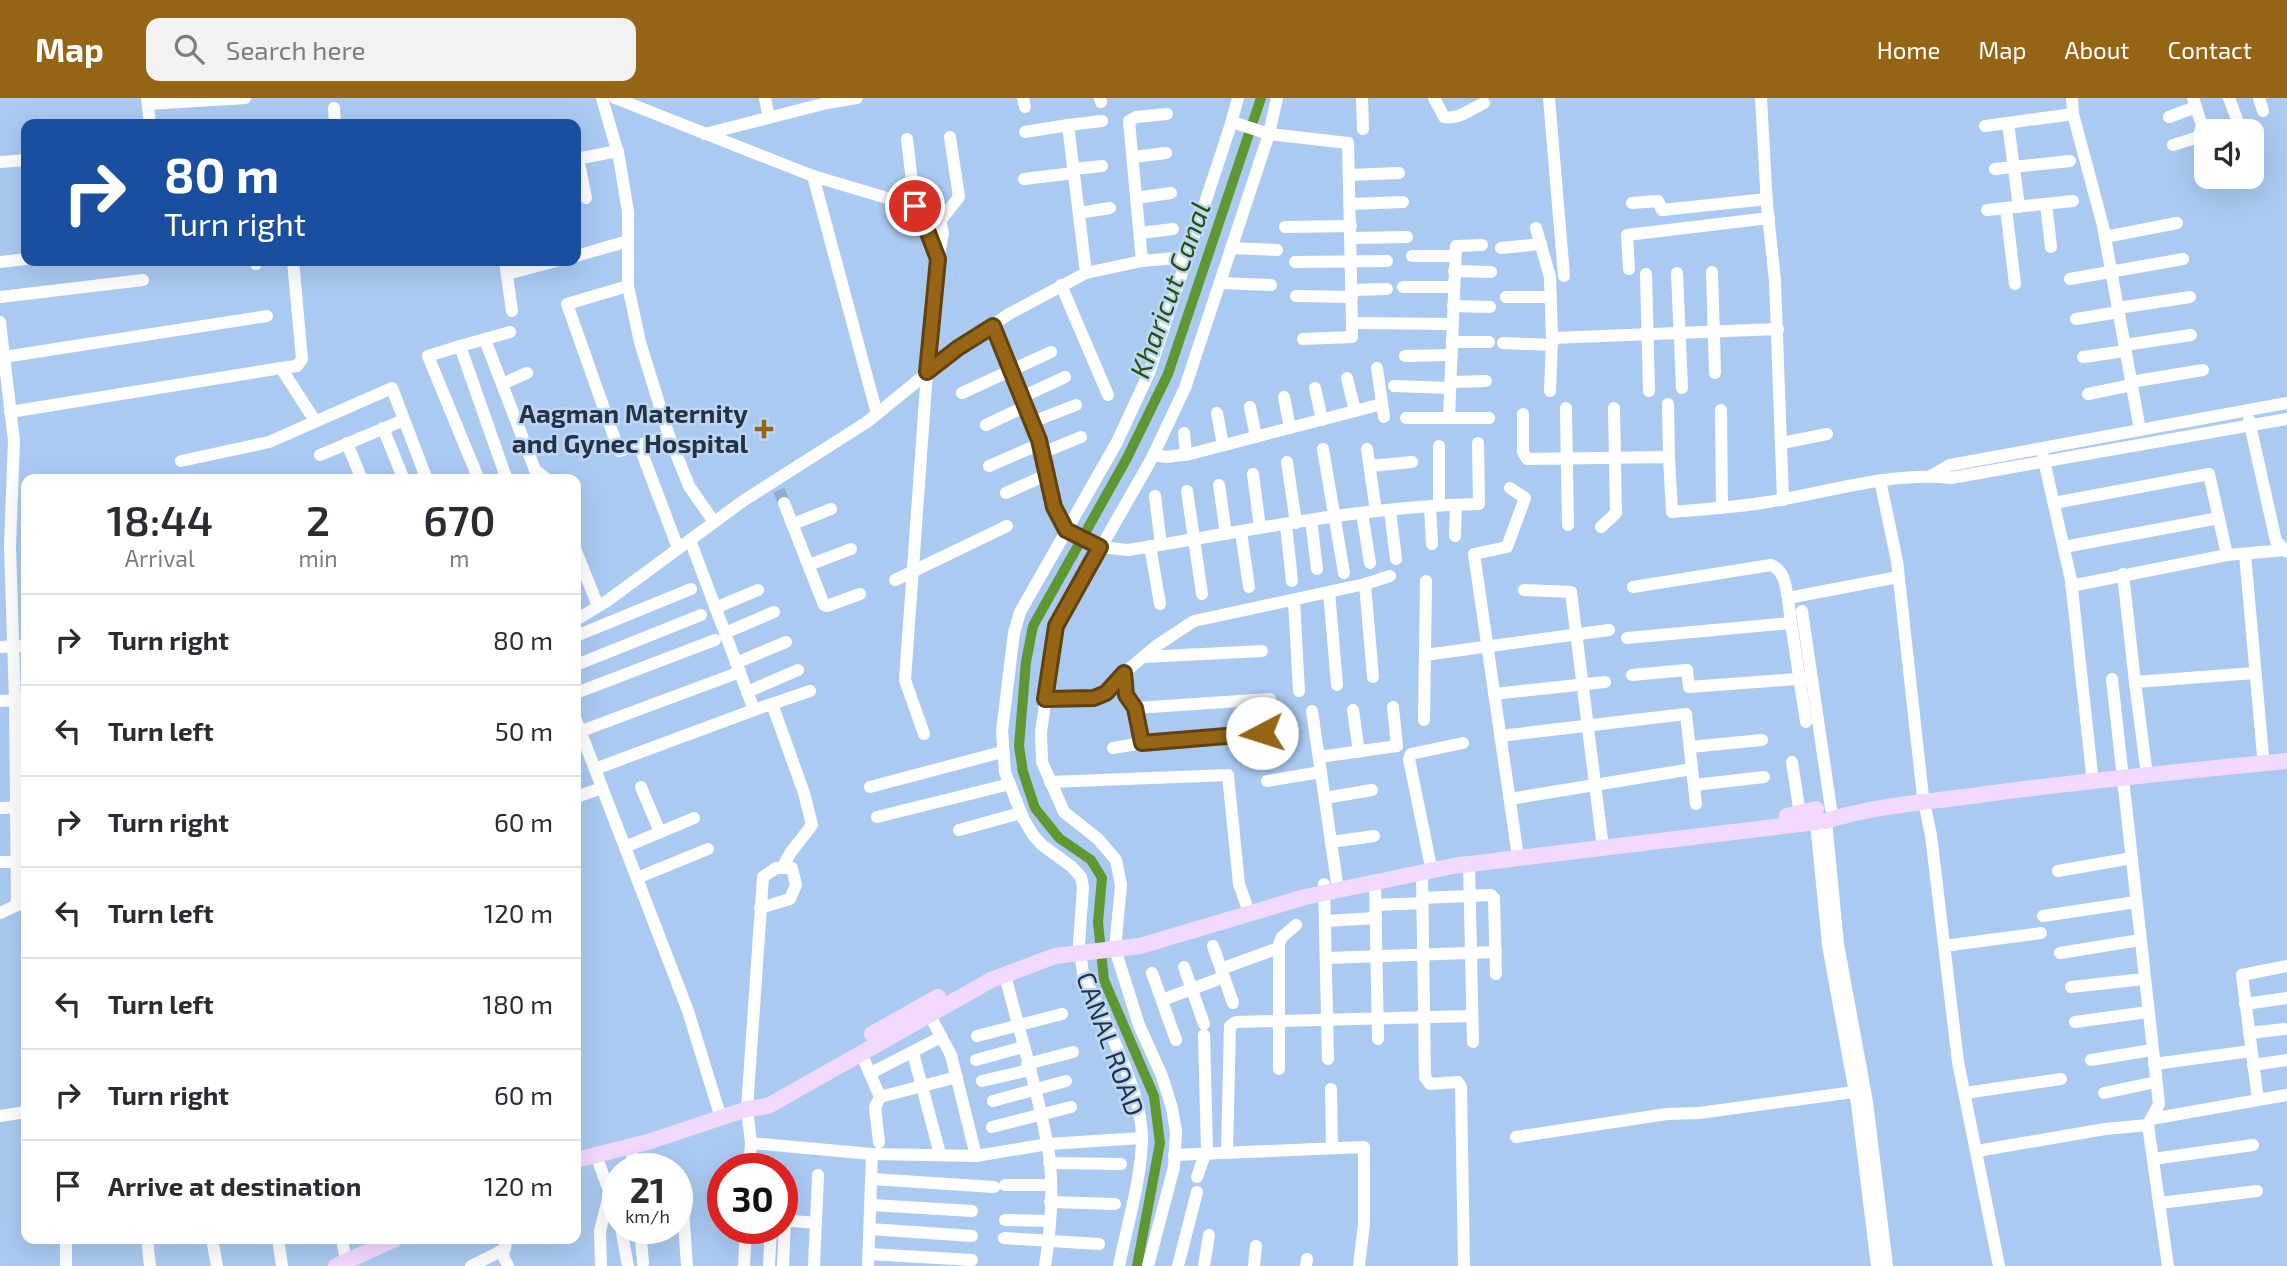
<!DOCTYPE html>
<html lang="en">
<head>
<meta charset="utf-8">
<style>
	body { margin:0; font-family:"Exo 2",sans-serif; background:#f2f2f3; color:#2b2b33; height:100vh; display:flex; flex-direction:column; font-size:26px; white-space:nowrap }
	* { box-sizing:border-box; margin:0 }
	p { font-size:23px; color:#7c7c81 }
	.icon { flex:none; width:38px; height:38px; fill:none; stroke:currentColor; stroke-width:2; stroke-linecap:round; stroke-linejoin:round }
	.map { position:relative; flex:1; overflow:hidden }
	.panel { position:absolute; left:21px; top:376px; width:560px; height:770px; display:flex; flex-direction:column; background:#fff; border-radius:14px; box-shadow:0 7px 28px #0002 }
	.panel>* { flex:none }
	.hud { position:absolute; left:21px; top:21px; width:560px; height:147px; border-radius:14px; box-shadow:0 7px 28px #0002; background:#1a4fa0; color:#fff; overflow:hidden }
	.tools { position:absolute; left:2194px; top:21px; display:grid; gap:14px }
	.tools a { display:grid; place-items:center; width:70px; height:70px; border-radius:14px; background:#fff; box-shadow:0 7px 28px #0002; font-size:35px }
	.speed { position:absolute; left:602px; top:1055px; display:flex; gap:14px; font-size:35px; font-weight:700; text-align:center }
	.speed>* { display:grid; place-content:center; width:91px; height:91px; border-radius:50%; background:#fff; box-shadow:0 7px 28px #0002; line-height:1 }
	.speed small { font-size:18px; font-weight:400 }
	.speed .limit { border:10px solid #d22; background:#fff; color:#111 }
	.pin { position:absolute; display:grid; place-items:center; width:60px; height:60px; color:#fff; margin:-30px; border:4px solid #fff; border-radius:50%; box-shadow:0 2px 7px #0007 }
	.me { position:absolute; width:77px; margin:-38px; rotate:265deg; stroke-linejoin:round; filter:drop-shadow(0 0 5px #0008) }
	.turn { display:flex; align-items:center; gap:24px; height:147px; padding:0 28px; font-size:32px }
	.turn .icon { width:91px; height:91px; stroke-width:2.5 }
	.turn b { display:block; font-size:49px; line-height:60px }
	.eta { display:flex; justify-content:space-evenly; align-items:center; height:119px; text-align:center }
	.eta b { font-size:42px; font-weight:600; line-height:49px }
	ul { padding:0; list-style:none }
	li { display:flex; align-items:center; gap:21px; height:91px; padding:0 28px; border-top:2px solid #e1e1e2 }
	li div { flex:1 }
	li b { display:block; font-size:26px }
	li em { font-style:normal }
	header { display:flex; align-items:center; gap:42px; box-sizing:border-box; height:98px; padding:0 35px; background:#956515; color:#fff }
	header strong { font-size:33px }
	nav { display:flex; gap:38px; margin-inline-start:auto; font-size:24px }
	.search { width:490px; height:63px; background:#f2f2f3; display:flex; align-items:center; gap:18px; box-sizing:border-box; padding:0 24px; border-radius:14px; color:#7c7c81; font-size:26px }
	.map>svg:first-child { display:block }
</style>
</head>
<body>
<header>
<strong>Map</strong>
<div class="search"><svg class="icon" aria-label="search" viewBox="0 0 24 24"><circle cx="10" cy="10" r="6"/><path d="M15 15l6 6"/></svg>Search here</div>
<nav><a>Home</a><a>Map</a><a>About</a><a>Contact</a></nav>
</header>
<div class="map">
<svg width="2287" height="1168" viewBox="0 0 2287 1168">
	<rect width="100%" height="100%" fill="#abcaf2"/>
	<g fill="none" stroke-linecap="round" stroke-linejoin="round">
		<polyline stroke="#5f9833" stroke-width="10" points="1137,1168 1160,1045 1154,998 1104,882 1098,824 1102,780 1091,762 1059,740 1035,710 1023,674 1019,648 1026,564 1033,528 1127,360 1168,276 1261,0"/>
		<polyline stroke="#91accf" stroke-width="12" stroke-dasharray="12 6" stroke-linecap="butt" points="779,392 784,405"/>
		<g stroke="#fff" stroke-width="12">
			<polyline points="147,0 150,26"/>
			<polyline points="602,0 619,59 628,114 628,188 640,244 669,338 689,388 714,424"/>
			<polyline points="615,0 813,78 924,111 940,123 943,135 938,161 927,274 905,582 924,636"/>
			<polyline points="765,0 769,20"/>
			<polyline points="1023,0 1025,9"/>
			<polyline points="1100,0 1101,4"/>
			<polyline points="1362,0 1363,31"/>
			<path d="M1434 0 1444 19C1458 22 1471 11 1484 5"/>
			<polyline points="1549,0 1564,178"/>
			<polyline points="1761,0 1767,107 1775,183 1783,402"/>
			<polyline points="2072,0 2073,16 2103,128 2140,332"/>
			<polyline points="2229,0 2238,24"/>
			<polyline points="2259,0 2263,13"/>
			<polyline points="148,6 245,0"/>
			<polyline points="334,10 335,26"/>
			<polyline points="2169,19 2196,9"/>
			<polyline points="1232,24 1269,36 1348,45 1352,225 1453,226"/>
			<polyline points="2008,25 2019,109"/>
			<polyline points="1068,27 1102,23"/>
			<polyline points="1985,28 2073,16"/>
			<polyline points="1025,34 1068,27 1086,175"/>
			<polyline points="705,36 827,5 857,0"/>
			<polyline points="907,41 915,109 925,127 938,161"/>
			<polyline points="2173,47 2205,37 2193,0"/>
			<polyline points="1133,59 1166,55"/>
			<polyline points="576,61 618,53"/>
			<polyline points="578,61 586,100"/>
			<polyline points="0,64 26,62"/>
			<polyline points="1074,71 1102,68"/>
			<polyline points="1995,71 2070,63"/>
			<polyline points="1349,77 1399,75"/>
			<polyline points="813,78 877,316"/>
			<polyline points="1024,81 1074,75"/>
			<polyline points="1136,100 1171,95"/>
			<polyline points="1632,105 1658,103 1662,112 1767,101"/>
			<polyline points="1350,106 1403,104"/>
			<polyline points="2046,106 2051,149"/>
			<polyline points="1987,112 2006,110"/>
			<polyline points="1079,115 1110,110"/>
			<polyline points="940,123 959,99 950,39"/>
			<polyline points="1285,129 1351,128"/>
			<polyline points="1536,130 1550,179 1552,240 1550,293"/>
			<polyline points="1140,135 1173,131"/>
			<polyline points="2105,139 2177,125"/>
			<polyline points="1352,140 1407,139"/>
			<polyline points="1231,150 1277,152"/>
			<polyline points="1501,150 1541,146"/>
			<polyline points="576,158 628,143"/>
			<polyline points="1412,158 1455,158"/>
			<polyline points="256,163 256,166"/>
			<polyline points="293,163 302,261 297,268 281,270 315,323"/>
			<polyline points="505,163 512,213"/>
			<polyline points="1142,163 1129,23 1136,19 1167,16"/>
			<polyline points="0,164 26,161"/>
			<polyline points="1295,164 1387,163"/>
			<polyline points="1629,171 1627,137 1769,120"/>
			<polyline points="1454,173 1491,174"/>
			<polyline points="1712,174 1715,275"/>
			<polyline points="1677,175 1682,290"/>
			<polyline points="507,176 556,163"/>
			<polyline points="1646,176 1649,293"/>
			<polyline points="2070,181 2183,161"/>
			<polyline points="1220,185 1271,187"/>
			<polyline points="2015,186 2006,110 2073,103"/>
			<polyline points="1061,187 1108,297"/>
			<polyline points="628,188 567,206 619,353 639,347"/>
			<polyline points="1403,189 1454,189"/>
			<polyline points="1352,192 1387,191"/>
			<polyline points="1296,198 1352,199"/>
			<polyline points="0,199 143,182"/>
			<polyline points="1506,199 1551,199"/>
			<polyline points="1453,208 1490,209"/>
			<polyline points="2118,210 2190,199"/>
			<polyline points="2076,221 2119,214"/>
			<polyline points="0,224 14,343 10,448 15,603 17,807"/>
			<path d="M993 228 1039 342 1054 409 1066 432 1100 449 1128 452C1244 434 1360 408 1479 406L1478 345"/>
			<polyline points="1552,240 1778,231"/>
			<polyline points="1303,241 1352,239 1352,225"/>
			<polyline points="485,242 535,372 548,382"/>
			<polyline points="1452,244 1489,244"/>
			<polyline points="1503,245 1552,247"/>
			<polyline points="2125,247 2191,237"/>
			<polyline points="460,248 510,234"/>
			<polyline points="1405,258 1452,257"/>
			<polyline points="4,259 267,218"/>
			<polyline points="2083,259 2126,253"/>
			<polyline points="1377,270 1384,319"/>
			<polyline points="1347,280 1355,313"/>
			<polyline points="1451,284 1486,283"/>
			<polyline points="2131,284 2203,272"/>
			<polyline points="502,286 527,275"/>
			<polyline points="1394,288 1450,290"/>
			<polyline points="1315,290 1322,322"/>
			<polyline points="962,295 1051,254"/>
			<polyline points="2088,296 2132,287"/>
			<polyline points="1022,299 1065,279"/>
			<polyline points="1284,299 1290,330"/>
			<polyline points="1668,306 1669,359"/>
			<polyline points="1250,309 1256,339"/>
			<polyline points="1566,310 1568,427"/>
			<polyline points="1721,312 1722,410"/>
			<polyline points="10,314 281,270"/>
			<polyline points="1217,315 1223,347"/>
			<path d="M1523 316V354L1527 361 1669 359 1672 414C1708 411 1744 409 1780 402 1836 392 1893 374 1951 380L2287 321"/>
			<polyline points="1406,320 1489,320"/>
			<polyline points="1449,320 1456,148 1482,147"/>
			<polyline points="2249,322 2276,443 2287,454"/>
			<polyline points="1032,324 1076,307"/>
			<polyline points="986,327 1026,308"/>
			<polyline points="383,330 404,382"/>
			<polyline points="1184,335 1186,357"/>
			<polyline points="669,338 639,347 678,450"/>
			<polyline points="347,345 362,382"/>
			<polyline points="1782,345 1827,336"/>
			<polyline points="1323,351 1344,475"/>
			<polyline points="1367,351 1376,413"/>
			<polyline points="1042,355 1081,339"/>
			<polyline points="320,357 404,322"/>
			<polyline points="1153,357 1166,359 1190,356 1382,306"/>
			<polyline points="2043,358 2071,482 2092,676"/>
			<polyline points="181,363 269,344 392,290 427,382"/>
			<polyline points="1287,364 1296,425"/>
			<polyline points="989,368 1040,346"/>
			<polyline points="1370,368 1412,364"/>
			<polyline points="1253,376 1260,430"/>
			<polyline points="1931,378 1950,367 2287,305"/>
			<polyline points="479,382 428,258 460,248 507,382"/>
			<polyline points="1880,382 1897,463 1923,699 1931,737 1958,964 1999,1168"/>
			<polyline points="1219,387 1226,436"/>
			<polyline points="1510,390 1525,400 1507,449 1474,456 1517,752"/>
			<polyline points="1187,393 1202,496"/>
			<polyline points="1006,395 1046,377"/>
			<polyline points="1155,398 1161,447"/>
			<polyline points="784,405 824,507 827,508 860,496"/>
			<polyline points="2054,405 2209,376 2227,457 2286,452"/>
			<polyline points="1439,407 1439,348"/>
			<polyline points="1430,408 1432,446"/>
			<polyline points="1390,412 1396,461"/>
			<polyline points="1362,415 1370,465"/>
			<polyline points="1311,422 1317,471"/>
			<polyline points="793,426 831,411"/>
			<polyline points="1286,427 1292,483"/>
			<polyline points="1601,429 1616,415 1614,310"/>
			<polyline points="1241,434 1249,489"/>
			<polyline points="1455,438 1456,407"/>
			<polyline points="690,442 754,612"/>
			<polyline points="1150,448 1160,506"/>
			<polyline points="2064,449 2219,420"/>
			<polyline points="576,453 598,508"/>
			<polyline points="2245,456 2263,658"/>
			<polyline points="809,467 851,451"/>
			<polyline points="2123,476 2135,584"/>
			<polyline points="895,482 1007,428"/>
			<polyline points="1365,486 1373,579"/>
			<polyline points="2071,488 2227,457"/>
			<path d="M1633 489 1771 467C1785 473 1785 487 1788 500"/>
			<polyline points="1524,492 1571,494 1603,750"/>
			<polyline points="1329,494 1337,587"/>
			<polyline points="1294,502 1299,593"/>
			<polyline points="715,510 758,492"/>
			<polyline points="1802,513 1831,711"/>
			<polyline points="576,522 607,503 743,403 867,324 958,250 1009,216 1086,175 1142,163 1187,159"/>
			<polyline points="1791,525 1806,624"/>
			<polyline points="725,535 774,514"/>
			<polyline points="576,538 691,491"/>
			<polyline points="1627,540 1791,525 1788,500 1898,479"/>
			<polyline points="0,549 26,548"/>
			<polyline points="1425,557 1609,532"/>
			<polyline points="1143,559 1262,553"/>
			<polyline points="736,565 786,544"/>
			<polyline points="576,567 701,517"/>
			<polyline points="1124,575 1127,597 1135,610"/>
			<polyline points="1632,577 1687,572 1689,589 1811,580"/>
			<polyline points="2112,581 2159,1006 2148,1027 2168,1168"/>
			<polyline points="747,594 798,572"/>
			<polyline points="576,595 715,542"/>
			<polyline points="1494,596 1605,584"/>
			<polyline points="1045,601 1094,600 1106,595 1124,575 1156,548 1194,523 1365,486 1390,478"/>
			<polyline points="1270,601 1135,610 1142,645 1286,633"/>
			<polyline points="0,603 26,602"/>
			<polyline points="772,606 804,695 812,727 791,754 782,770"/>
			<polyline points="1353,612 1359,654"/>
			<polyline points="1312,613 1338,792"/>
			<polyline points="576,622 688,913 721,1020"/>
			<polyline points="1424,622 1426,483"/>
			<polyline points="576,635 740,574"/>
			<polyline points="1500,638 1686,616 1692,671"/>
			<polyline points="1690,649 1762,642"/>
			<polyline points="1113,650 1142,645"/>
			<polyline points="1319,659 1397,648 1393,609"/>
			<polyline points="1792,664 1800,716"/>
			<polyline points="2146,670 2135,584 2255,575"/>
			<polyline points="595,671 754,612 810,593"/>
			<polyline points="1267,683 1321,674"/>
			<polyline points="1050,684 1228,677 1239,786 1246,806"/>
			<polyline points="1694,687 1764,679"/>
			<polyline points="641,689 660,734"/>
			<polyline points="870,689 1002,654"/>
			<polyline points="576,699 602,690"/>
			<polyline points="1325,700 1372,692"/>
			<polyline points="1510,701 1692,671 1696,706"/>
			<polyline points="0,710 26,709"/>
			<polyline points="877,719 1010,686"/>
			<polyline points="1826,723 1838,846 1867,1004 1887,1168"/>
			<polyline points="1816,724 1828,847 1857,1006 1877,1168"/>
			<polyline points="959,732 1021,715"/>
			<polyline points="1331,744 1374,738"/>
			<polyline points="625,749 694,720"/>
			<polyline points="0,764 26,764"/>
			<polyline points="1430,764 1409,661 1411,656 1463,645"/>
			<polyline points="1469,766 1473,944"/>
			<polyline points="2058,773 2132,760"/>
			<polyline points="1422,775 1425,979 1430,986 1458,984 1461,989 1464,1168"/>
			<polyline points="637,780 708,751"/>
			<polyline points="1375,784 1378,941"/>
			<polyline points="1324,786 1328,961"/>
			<polyline points="1422,800 1491,797 1494,800 1496,876"/>
			<polyline points="1376,807 1423,805"/>
			<polyline points="0,815 26,803"/>
			<polyline points="2043,818 2136,804"/>
			<polyline points="1326,823 1376,820"/>
			<polyline points="1213,848 1233,905"/>
			<polyline points="1944,848 2041,835"/>
			<polyline points="2060,855 2140,842"/>
			<polyline points="1326,860 1496,854"/>
			<polyline points="1184,869 1204,926"/>
			<polyline points="1221,871 1273,852"/>
			<polyline points="1152,875 1176,942"/>
			<path d="M1005 877C1019 933 1037 988 1047 1045 1055 1084 1051 1129 1045 1168"/>
			<polyline points="2071,889 2144,881"/>
			<polyline points="1162,902 1224,879"/>
			<polyline points="2245,906 2287,900"/>
			<polyline points="929,916 951,957 976,1058"/>
			<polyline points="2075,924 2148,914"/>
			<polyline points="2249,935 2285,931"/>
			<polyline points="977,938 1062,916"/>
			<polyline points="861,955 880,999 875,1009 879,1044"/>
			<polyline points="913,955 940,1056"/>
			<polyline points="976,962 1023,949"/>
			<polyline points="2091,962 2152,952"/>
			<polyline points="1027,966 1073,954"/>
			<polyline points="2154,966 2251,953"/>
			<polyline points="2253,967 2287,962"/>
			<polyline points="1279,971 1279,846 1282,839 1296,827"/>
			<polyline points="871,975 941,939"/>
			<polyline points="982,983 1029,972"/>
			<polyline points="1331,991 1332,1050"/>
			<polyline points="1965,995 2061,981"/>
			<polyline points="2104,995 2156,984"/>
			<polyline points="880,999 957,979"/>
			<polyline points="2258,1002 2242,877 2287,868"/>
			<polyline points="993,1003 1066,983"/>
			<polyline points="0,1018 26,1014"/>
			<polyline points="2151,1021 2287,997"/>
			<polyline points="992,1029 1071,1009"/>
			<polyline points="1516,1039 1667,1016 1699,1015 1854,994"/>
			<polyline points="751,1045 872,1056 868,1168"/>
			<polyline points="631,1048 634,1071"/>
			<polyline points="1977,1053 2105,1031 2148,1027"/>
			<polyline points="1227,1054 1230,928 1236,924 1472,918"/>
			<polyline points="872,1056 976,1058 1048,1046 1142,1040"/>
			<polyline points="596,1057 618,1118"/>
			<polyline points="1174,1057 1364,1049 1364,1126 1359,1168"/>
			<polyline points="2153,1061 2253,1047"/>
			<polyline points="1049,1065 1121,1066"/>
			<polyline points="749,1071 751,1045 747,1011 763,779 776,770 792,770 796,787 790,801 760,810"/>
			<polyline points="1197,1079 1207,1051 1204,937"/>
			<polyline points="677,1080 681,1082 687,1168"/>
			<polyline points="872,1081 994,1089"/>
			<polyline points="1005,1087 1051,1087"/>
			<polyline points="1050,1104 1115,1106"/>
			<polyline points="2160,1105 2257,1093"/>
			<polyline points="872,1107 972,1113"/>
			<polyline points="782,1122 816,1125"/>
			<polyline points="1005,1122 1050,1123"/>
			<polyline points="621,1130 628,1168"/>
			<polyline points="640,1130 643,1165"/>
			<polyline points="870,1131 972,1138"/>
			<polyline points="1004,1140 1099,1146"/>
			<polyline points="66,1141 66,1168"/>
			<polyline points="147,1141 150,1168"/>
			<polyline points="212,1141 217,1168"/>
			<polyline points="278,1141 282,1168"/>
			<polyline points="342,1141 347,1168"/>
			<polyline points="501,1153 508,1168"/>
			<polyline points="869,1156 972,1162"/>
			<polyline points="471,1168 505,1151 506,1141"/>
			<polyline points="601,1168 600,1133 610,1093"/>
			<polyline points="744,1168 746,1130"/>
			<polyline points="769,1168 771,1130"/>
			<polyline points="783,1168 785,1123"/>
			<polyline points="814,1168 818,1077"/>
			<path d="M1119 1168C1127 1127 1141 1083 1142 1041 1142 990 1103 922 1083 875L1079 846 1083 789 1081 779 1072 769 1042 747 1033 737 1023 720 1005 674 1002 633 1014 535 1020 514 1117 344 1149 275 1230 29 1238 0"/>
			<polyline points="1148,1168 1174,1069 1176,1034 1172,1010 1162,978 1139,927 1115,851 1121,787 1116,762 1098,741 1064,714 1042,664 1041,635 1056,528 1151,362 1185,290 1269,36 1277,0"/>
			<polyline points="1178,1168 1197,1094"/>
			<polyline points="1204,1168 1209,1137"/>
			<polyline points="1254,1168 1256,1148"/>
			<polyline points="1306,1168 1307,1161"/>
		</g>
		<g stroke="#f2d9fe" stroke-width="16">
			<polyline points="1787,718 1816,711"/>
			<path d="M1826 723C1875 707 1929 704 1979 697 2081 683 2184 673 2287 663"/>
			<polyline points="872,936 938,899"/>
			<polyline points="576,1062 648,1044 747,1011 768,1008 991,882 1055,858 1140,848 1305,799 1453,768 1816,724"/>
			<polyline points="336,1168 395,1141"/>
		</g>
	</g>
	<g fill="none" stroke-linecap="round" stroke-linejoin="round">
		<g stroke="#61420e" stroke-width="18">
			<polyline id="route" points="915,108 925,127 938,161 927,274 958,250 993,228 1039,342 1054,409 1066,432 1100,449 1056,528 1045,601 1094,600 1106,595 1124,575 1126,597 1135,610 1142,645 1262,635"/>
		</g>
		<use href="#route" stroke="#956515" stroke-width="12"/>
	</g>
	<path fill="#956515" stroke="#bdd7f7" stroke-width="2.5" d="M760.5 320.5h7v7h7v7h-7v7h-7v-7h-7v-7h7z"/>
	<g text-anchor="middle" stroke-width="5" stroke-linejoin="round" paint-order="stroke">
		<g font-size="26" font-weight="bold" fill="#273342" stroke="#bdd7f7" text-anchor="end">
			<text x="748" y="325">Aagman Maternity<tspan x="748" dy="30">and Gynec Hospital</tspan></text>
		</g>
		<g font-size="26" fill="#273342" stroke="#bdd7f7">
			<text transform="translate(1110 946) rotate(70)" y="9">CANAL ROAD</text>
		</g>
		<g font-size="28" font-style="italic" fill="#2a4f06" stroke="#bdd7f7">
			<text transform="translate(1170 192) rotate(-70)" y="10">Kharicut Canal</text>
		</g>
	</g>
</svg>
<div class="tools">
<a><svg class="icon" aria-label="sound" viewBox="0 0 24 24"><path d="M4 9h4l5-4v14l-5-4H4zM17 9q2 3 0 6"/></svg></a>
</div>
<div class="speed"><div>21<small>km/h</small></div><div class="limit">30</div></div>
<div class="pin" style="left:915px;top:108px;background:#d93025"><svg class="icon" aria-label="arrive" viewBox="0 0 24 24"><path d="M6 21V4h12l-3 4 3 4H6"/></svg></div>
<svg class="me" style="left:1262px;top:635px" viewBox="-20 -20 40 40"><circle r="19" fill="#fff"/><path d="M0-13L10 11 0 6-10 11z" fill="#956515"/></svg>
<div class="hud">
<div class="turn"><svg class="icon" aria-label="right" viewBox="0 0 24 24"><path d="M7 20v-9h11M14 6l5 5-5 5"/></svg><div><b>80 m</b>Turn right</div></div>
</div>
<section class="panel">
<div class="eta">
<div><b>18:44</b><p>Arrival</p></div>
<div><b>2</b><p>min</p></div>
<div><b>670</b><p>m</p></div>
</div>
<ul>
<li><svg class="icon" aria-label="right" viewBox="0 0 24 24"><path d="M7 20v-9h11M14 6l5 5-5 5"/></svg><div><b>Turn right</b></div><em>80 m</em></li>
<li><svg class="icon" aria-label="left" viewBox="0 0 24 24"><path d="M17 20v-9H6M10 6l-5 5 5 5"/></svg><div><b>Turn left</b></div><em>50 m</em></li>
<li><svg class="icon" aria-label="right" viewBox="0 0 24 24"><path d="M7 20v-9h11M14 6l5 5-5 5"/></svg><div><b>Turn right</b></div><em>60 m</em></li>
<li><svg class="icon" aria-label="left" viewBox="0 0 24 24"><path d="M17 20v-9H6M10 6l-5 5 5 5"/></svg><div><b>Turn left</b></div><em>120 m</em></li>
<li><svg class="icon" aria-label="left" viewBox="0 0 24 24"><path d="M17 20v-9H6M10 6l-5 5 5 5"/></svg><div><b>Turn left</b></div><em>180 m</em></li>
<li><svg class="icon" aria-label="right" viewBox="0 0 24 24"><path d="M7 20v-9h11M14 6l5 5-5 5"/></svg><div><b>Turn right</b></div><em>60 m</em></li>
<li><svg class="icon" aria-label="arrive" viewBox="0 0 24 24"><path d="M6 21V4h12l-3 4 3 4H6"/></svg><div><b>Arrive at destination</b></div><em>120 m</em></li>
</ul>
</section>
</div>
</body>
</html>
